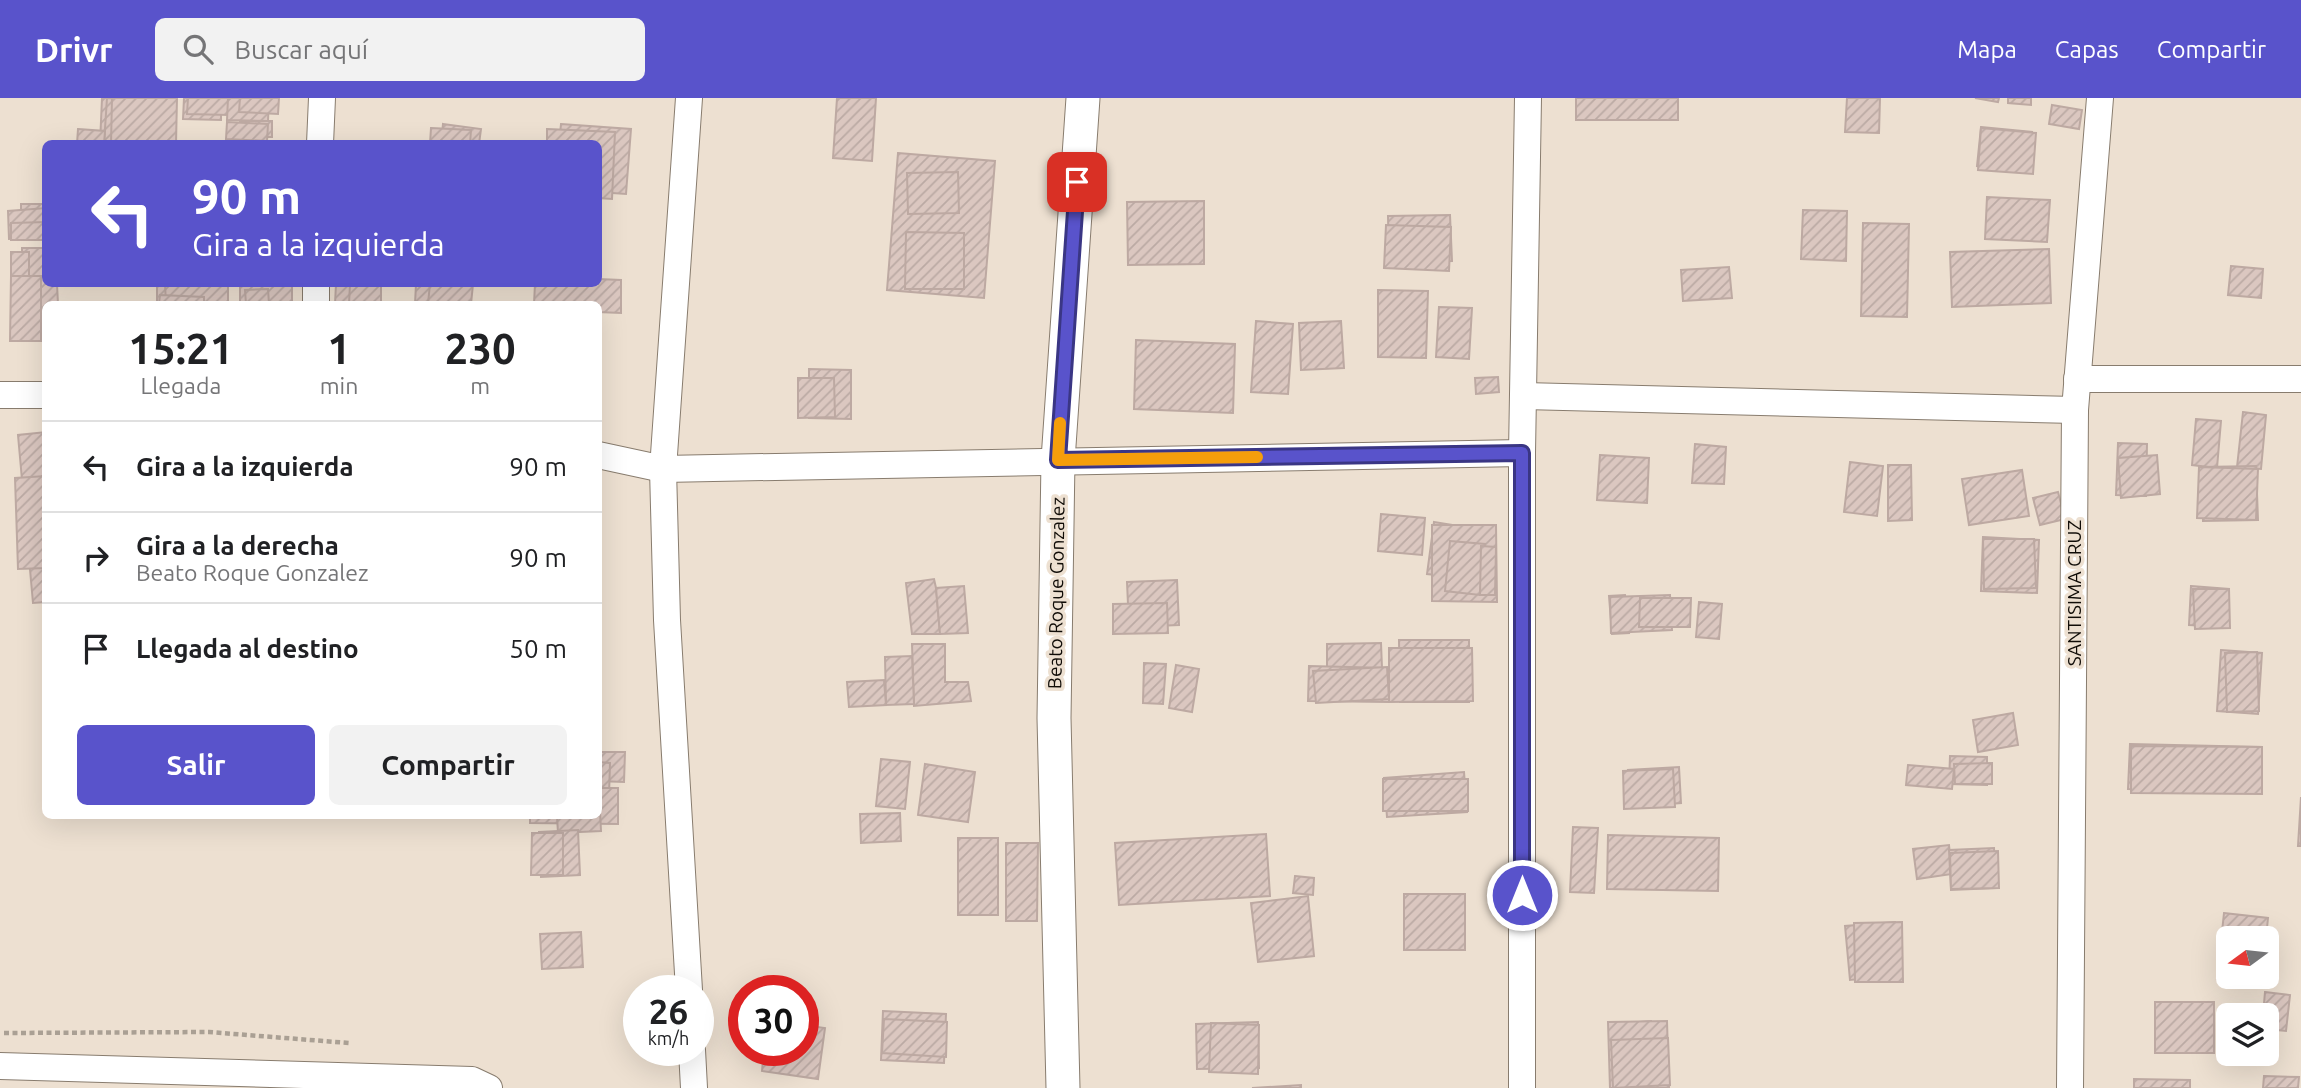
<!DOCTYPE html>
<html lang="es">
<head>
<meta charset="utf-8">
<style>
	body { margin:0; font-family:Ubuntu,sans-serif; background:#f2f2f2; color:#202124; height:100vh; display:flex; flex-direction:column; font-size:26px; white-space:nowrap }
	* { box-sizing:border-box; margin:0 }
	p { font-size:23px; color:#757577 }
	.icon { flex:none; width:38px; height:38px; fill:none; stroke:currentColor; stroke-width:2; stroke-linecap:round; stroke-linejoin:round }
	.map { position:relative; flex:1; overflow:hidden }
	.sheet { position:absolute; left:42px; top:203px; width:560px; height:518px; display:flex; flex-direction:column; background:#fff; border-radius:10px; box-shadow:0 7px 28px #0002 }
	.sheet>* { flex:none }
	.top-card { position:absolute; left:42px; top:42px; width:560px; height:147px; border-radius:10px; box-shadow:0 7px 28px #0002; background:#5953cb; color:#fff; overflow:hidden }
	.needle { width:46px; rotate:255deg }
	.fabs { position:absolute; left:2216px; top:828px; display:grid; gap:14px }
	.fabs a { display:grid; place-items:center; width:63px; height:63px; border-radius:10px; background:#fff; box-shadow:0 7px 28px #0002; font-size:35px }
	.speed { position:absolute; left:623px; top:877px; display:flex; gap:14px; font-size:35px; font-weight:700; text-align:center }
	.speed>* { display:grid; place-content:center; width:91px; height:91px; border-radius:50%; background:#fff; box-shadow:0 7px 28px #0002; line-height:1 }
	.speed small { font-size:18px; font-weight:400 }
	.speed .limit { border:10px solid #d22; background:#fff; color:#111 }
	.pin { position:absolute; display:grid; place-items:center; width:60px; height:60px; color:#fff; margin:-30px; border-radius:14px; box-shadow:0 4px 10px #0006 }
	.me { position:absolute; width:77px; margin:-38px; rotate:0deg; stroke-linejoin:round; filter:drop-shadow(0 0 5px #0008) }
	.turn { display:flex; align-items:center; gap:24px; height:147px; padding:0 35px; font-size:32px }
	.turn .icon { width:91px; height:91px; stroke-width:2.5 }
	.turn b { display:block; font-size:49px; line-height:60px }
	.eta { display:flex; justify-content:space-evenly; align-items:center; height:119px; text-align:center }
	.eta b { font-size:42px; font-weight:700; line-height:49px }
	.cta { display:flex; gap:14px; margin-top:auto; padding:14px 35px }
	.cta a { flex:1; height:80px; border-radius:10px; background:#5953cb; color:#fff; font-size:28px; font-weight:700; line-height:80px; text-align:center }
	.cta a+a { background:#f2f2f2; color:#202124 }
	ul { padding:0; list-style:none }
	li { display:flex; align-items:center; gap:21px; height:91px; padding:0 35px; border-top:2px solid #e0e0e0 }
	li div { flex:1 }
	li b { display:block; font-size:26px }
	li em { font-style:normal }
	header { display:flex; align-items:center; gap:42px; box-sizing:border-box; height:98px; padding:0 35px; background:#5953cb; color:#fff }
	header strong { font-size:33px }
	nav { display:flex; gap:38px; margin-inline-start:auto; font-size:24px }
	.search { width:490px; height:63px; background:#f2f2f2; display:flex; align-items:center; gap:18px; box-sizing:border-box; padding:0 24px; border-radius:10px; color:#757577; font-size:26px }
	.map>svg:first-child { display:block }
</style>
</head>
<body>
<header>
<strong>Drivr</strong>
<div class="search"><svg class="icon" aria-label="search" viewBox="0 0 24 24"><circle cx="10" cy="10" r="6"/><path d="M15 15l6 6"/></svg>Buscar aquí</div>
<nav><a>Mapa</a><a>Capas</a><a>Compartir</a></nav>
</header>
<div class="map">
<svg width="2301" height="990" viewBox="0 0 2301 990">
	<defs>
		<pattern id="building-hatch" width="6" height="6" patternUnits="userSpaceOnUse" patternTransform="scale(1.75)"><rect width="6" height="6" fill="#dbc7c0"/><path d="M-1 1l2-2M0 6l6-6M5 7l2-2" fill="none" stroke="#bbaaa4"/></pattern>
	</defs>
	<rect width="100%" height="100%" fill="#ede0d1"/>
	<g fill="url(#building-hatch)" stroke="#bda9a2" stroke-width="2">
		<polygon points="102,0 163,0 161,46 100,46"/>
		<polygon points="107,0 166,1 164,46 104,46"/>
		<polygon points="112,0 177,0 176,46 111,46"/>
		<polygon points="184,0 221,0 221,22 183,21"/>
		<polygon points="188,0 230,0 229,17 187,16"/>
		<polygon points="228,0 269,0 268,23 227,22"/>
		<polygon points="240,0 279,0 278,16 239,14"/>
		<polygon points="837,0 876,0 872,63 833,60"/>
		<rect x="1576" y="0" width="102" height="22"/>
		<polygon points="1847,0 1880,0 1879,35 1845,34"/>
		<polygon points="1975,0 1999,0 1998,4"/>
		<polygon points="2008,0 2031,0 2031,7 2008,5"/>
		<polygon points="2052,7 2082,12 2079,31 2049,26"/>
		<rect x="240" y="23" width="32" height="16"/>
		<polygon points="227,24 268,26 267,43 226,41"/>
		<polygon points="443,26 481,31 479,46 441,46"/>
		<polygon points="561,26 631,31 626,96 598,94 598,46 559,46"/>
		<polygon points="1981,29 2032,34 2028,73 1977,68"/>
		<polygon points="431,30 471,32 470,46 430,46"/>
		<polygon points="1981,30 2036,35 2033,76 1978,72"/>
		<polygon points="78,31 105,33 104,46 77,46"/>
		<polygon points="547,31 615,34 612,101 598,100 598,46 547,46"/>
		<polygon points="898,55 995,63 984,200 887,192"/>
		<polygon points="958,74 959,115 908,116 907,75"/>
		<polygon points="1987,99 2050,102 2047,144 1985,141"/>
		<polygon points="1204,103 1204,166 1128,167 1127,104"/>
		<polygon points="21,106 46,106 46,135 21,136"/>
		<polygon points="46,110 46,139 9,141 8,113"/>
		<polygon points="1803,112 1847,113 1846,163 1801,161"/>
		<polygon points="1450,117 1452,163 1389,165 1388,118"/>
		<polygon points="46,124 46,142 11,142 11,125"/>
		<polygon points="1863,125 1909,126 1907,219 1861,218"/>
		<polygon points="1386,127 1451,129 1449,173 1384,170"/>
		<polygon points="906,134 964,135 964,191 905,191"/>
		<polygon points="22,150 46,150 46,186 57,186 58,206 46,206 46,239 23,239"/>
		<polygon points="2049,151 2051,205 1952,209 1950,154"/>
		<rect x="11" y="154" width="18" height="24"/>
		<polygon points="2231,168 2263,171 2261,200 2228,197"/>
		<polygon points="1729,169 1732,200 1683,203 1681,172"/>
		<polygon points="11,178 41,178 41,243 10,243"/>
		<polygon points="598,181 621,182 621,215 598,214 598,206 534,206 535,186 598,186"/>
		<polygon points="157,186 202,187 202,206 157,206"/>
		<polygon points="165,186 228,186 228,206 166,206"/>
		<rect x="240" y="186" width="52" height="20"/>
		<polygon points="336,186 368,186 368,206 335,206"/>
		<polygon points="350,186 381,186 381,206 349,206"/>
		<polygon points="416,186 461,188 460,206 415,206"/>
		<polygon points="430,186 473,186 471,206 428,206"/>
		<polygon points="268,191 269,206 246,206 245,192"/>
		<polygon points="1378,192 1428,193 1426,260 1378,259"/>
		<polygon points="160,197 204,199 204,206 159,206"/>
		<polygon points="1439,209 1472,210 1469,261 1436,259"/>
		<polygon points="1256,223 1293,226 1288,296 1251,294"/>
		<polygon points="1341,223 1344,270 1301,272 1299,225"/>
		<polygon points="1136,242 1235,246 1233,315 1134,311"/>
		<polygon points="809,271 851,272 851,321 809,320"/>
		<polygon points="1498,279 1499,294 1476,296 1475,280"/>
		<polygon points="798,280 834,280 835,319 798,320"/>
		<polygon points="2243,314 2266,317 2261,371 2237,369"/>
		<polygon points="2196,321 2221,323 2217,370 2192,367"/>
		<polygon points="46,334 46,504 33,505 18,337"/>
		<polygon points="2118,345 2147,346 2146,398 2116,397"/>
		<polygon points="1695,346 1726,349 1724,386 1692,385"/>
		<polygon points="1600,357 1649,360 1647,405 1597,402"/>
		<polygon points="2157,357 2160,396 2121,400 2118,360"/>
		<polygon points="1850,364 1883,368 1877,418 1844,414"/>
		<polygon points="1888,367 1911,367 1912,422 1888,423"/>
		<polygon points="2256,368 2258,422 2203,423 2202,369"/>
		<polygon points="2199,369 2258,371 2256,422 2197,420"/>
		<polygon points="2022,372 2029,418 1969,427 1962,381"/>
		<polygon points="46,378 46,470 18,471 15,380"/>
		<polygon points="2058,394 2065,421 2040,427 2033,400"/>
		<polygon points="1381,416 1425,420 1422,457 1378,453"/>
		<polygon points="1434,424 1453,427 1446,478 1427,476"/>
		<polygon points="1432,427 1496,427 1497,504 1432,503"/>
		<polygon points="1983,439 2039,442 2037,495 1981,493"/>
		<polygon points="1983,441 2034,441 2036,490 1984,491"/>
		<polygon points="1450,443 1485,446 1480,497 1445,493"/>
		<polygon points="1481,448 1496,449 1495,497 1480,497"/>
		<polygon points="934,481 936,490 940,536 912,536 906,485"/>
		<polygon points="1177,482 1179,527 1129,529 1127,484"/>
		<polygon points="964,488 968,535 940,536 936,490"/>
		<polygon points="2191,488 2229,491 2227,529 2189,527"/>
		<polygon points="2193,491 2229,491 2230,530 2195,531"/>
		<polygon points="1625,497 1629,535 1612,536 1609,498"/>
		<polygon points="1670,497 1672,532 1611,535 1610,499"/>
		<polygon points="1640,500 1691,500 1690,529 1639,529"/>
		<polygon points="1699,504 1722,506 1719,541 1696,539"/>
		<polygon points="1167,505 1168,535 1113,536 1113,506"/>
		<polygon points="1399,542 1469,542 1469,604 1400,604"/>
		<polygon points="1381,545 1382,570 1327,572 1327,546"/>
		<polygon points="912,546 945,546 945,584 968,584 971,603 914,608"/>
		<polygon points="1389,550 1472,550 1473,603 1389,604"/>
		<polygon points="2221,552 2262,555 2258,616 2217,613"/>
		<polygon points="2257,554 2259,613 2227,614 2225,555"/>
		<polygon points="912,558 914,606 886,607 885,559"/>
		<polygon points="1144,565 1166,566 1163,606 1143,605"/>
		<polygon points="1176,567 1199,571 1192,614 1169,610"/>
		<polygon points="1309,568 1389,570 1389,604 1308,603"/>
		<polygon points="1387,569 1389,601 1316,605 1313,573"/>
		<polygon points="884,582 886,607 849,609 847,584"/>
		<polygon points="2013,615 2018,647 1978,654 1973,622"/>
		<polygon points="2130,646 2262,649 2262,694 2128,691"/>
		<polygon points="2131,648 2262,649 2262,696 2131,695"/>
		<polygon points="598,654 625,654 624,684 598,683"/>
		<polygon points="1950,658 1987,659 1987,687 1949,686"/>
		<polygon points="881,661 910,664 905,711 876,708"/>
		<polygon points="598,664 610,665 609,697 598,696"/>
		<polygon points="1992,665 1992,686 1955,686 1954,666"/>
		<polygon points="925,666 975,674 968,724 918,717"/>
		<polygon points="1908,667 1954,671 1952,691 1906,687"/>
		<polygon points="1679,669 1681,705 1631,709 1628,672"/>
		<polygon points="1673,671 1675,709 1624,711 1623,673"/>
		<polygon points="1464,674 1467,714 1387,719 1384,680"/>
		<rect x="1383" y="681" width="85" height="32"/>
		<polygon points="598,690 618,690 618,726 530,725 530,718 598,718"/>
		<polygon points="599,693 601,733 558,735 557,718 598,718"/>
		<polygon points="2301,699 2301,748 2298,748"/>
		<polygon points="900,715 901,743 861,745 860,716"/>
		<polygon points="1573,729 1598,730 1594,795 1570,794"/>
		<polygon points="578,732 580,777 541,779 539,734"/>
		<polygon points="532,735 563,735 563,777 531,777"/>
		<polygon points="1266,736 1270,798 1119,807 1115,745"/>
		<polygon points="1608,737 1719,740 1718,793 1607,791"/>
		<rect x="958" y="740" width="40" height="77"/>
		<polygon points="1006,745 1038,745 1037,823 1006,823"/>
		<polygon points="1949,747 1952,776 1917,781 1913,751"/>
		<polygon points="1994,750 1996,790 1951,792 1949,752"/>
		<polygon points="1998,753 1999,790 1951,791 1950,755"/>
		<polygon points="1295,778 1314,780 1313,797 1293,795"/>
		<rect x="1404" y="796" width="61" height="56"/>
		<polygon points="1308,798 1314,858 1258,864 1251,805"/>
		<polygon points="2224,815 2268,820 2266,840 2228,840 2228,878 2262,878 2262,885 2217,881"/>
		<polygon points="1895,824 1900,877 1850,882 1845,828"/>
		<polygon points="1902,824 1903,884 1855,884 1854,825"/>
		<polygon points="581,834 583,869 542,871 540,836"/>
		<polygon points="2265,894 2290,897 2286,933 2266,931 2266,917 2263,917"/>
		<rect x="2155" y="904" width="59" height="51"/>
		<polygon points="883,913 946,916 944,965 881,962"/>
		<polygon points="884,921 947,924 946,959 882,955"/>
		<polygon points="1651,923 1652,940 1614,943 1612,926"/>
		<polygon points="1667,923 1669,990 1610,990 1608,924"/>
		<polygon points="1258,924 1259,970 1197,971 1196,926"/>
		<polygon points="1211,925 1259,927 1258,976 1209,974"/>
		<polygon points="803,927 825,930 818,981 762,973 764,952 803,952"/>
		<polygon points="1668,940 1670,987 1613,990 1611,942"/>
		<polygon points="2264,978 2299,979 2298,990 2263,990"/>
		<polygon points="2134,981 2190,982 2190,990 2134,990"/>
		<polygon points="1301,987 1301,990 1252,990"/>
	</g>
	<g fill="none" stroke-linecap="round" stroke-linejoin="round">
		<g stroke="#887c6e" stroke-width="28">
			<g id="minor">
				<polyline points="689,0 663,371 667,522 689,892"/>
				<polyline points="320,46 322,0"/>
				<polyline points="316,206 316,186"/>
				<polyline points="2077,281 2301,281"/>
				<polyline points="0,297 46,297"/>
				<polyline points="1524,298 2075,312"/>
				<polyline points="598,357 663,371 1522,355"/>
				<polyline points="692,952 694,990"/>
				<polyline points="0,968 472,982 489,990"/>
				<polyline points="1522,990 1522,355 1528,0"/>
				<polyline points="2070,990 2075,312 2100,0"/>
			</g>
		</g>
		<g stroke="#887c6e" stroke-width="35">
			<polyline id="tertiary" points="1063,990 1054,620 1058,362 1083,0"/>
		</g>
		<polyline stroke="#aaa094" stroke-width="4.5" stroke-dasharray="5 3.5" stroke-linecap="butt" points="4,935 209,934 349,945"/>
		<use href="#minor" stroke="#fff" stroke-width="26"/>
		<use href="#tertiary" stroke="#fff" stroke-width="33"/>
	</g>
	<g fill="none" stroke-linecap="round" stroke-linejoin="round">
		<g stroke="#3a3684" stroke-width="18">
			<polyline id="route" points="1077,84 1058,362 1522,355 1522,797"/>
		</g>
		<use href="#route" stroke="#5953cb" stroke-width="12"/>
		<polyline stroke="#f59e0b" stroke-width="12" points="1060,325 1058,362 1257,359"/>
	</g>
	<g text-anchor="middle" stroke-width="7" stroke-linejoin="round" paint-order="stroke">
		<g font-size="19" fill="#100c07" stroke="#ede0d1">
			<text transform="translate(1056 495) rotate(-89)" y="7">Beato Roque Gonzalez</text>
			<text transform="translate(2074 495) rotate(-90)" y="7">SANTISIMA CRUZ</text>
		</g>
	</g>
</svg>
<div class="fabs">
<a><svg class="needle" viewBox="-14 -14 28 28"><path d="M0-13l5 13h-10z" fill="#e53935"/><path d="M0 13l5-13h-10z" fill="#757577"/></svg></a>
<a><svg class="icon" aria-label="layers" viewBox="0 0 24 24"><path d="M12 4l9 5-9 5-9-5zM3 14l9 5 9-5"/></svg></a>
</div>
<div class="speed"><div>26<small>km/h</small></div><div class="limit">30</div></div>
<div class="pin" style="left:1077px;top:84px;background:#d93025"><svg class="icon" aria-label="arrive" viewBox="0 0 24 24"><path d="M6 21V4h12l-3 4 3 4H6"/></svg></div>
<svg class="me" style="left:1522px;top:797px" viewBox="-20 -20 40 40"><circle r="17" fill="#5953cb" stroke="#fff" stroke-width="3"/><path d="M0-11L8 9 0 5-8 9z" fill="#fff"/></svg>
<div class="top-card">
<div class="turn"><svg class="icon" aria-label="left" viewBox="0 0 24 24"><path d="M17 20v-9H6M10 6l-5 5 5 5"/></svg><div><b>90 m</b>Gira a la izquierda</div></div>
</div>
<section class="sheet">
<div class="eta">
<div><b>15:21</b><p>Llegada</p></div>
<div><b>1</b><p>min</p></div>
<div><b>230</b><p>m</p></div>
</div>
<ul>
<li><svg class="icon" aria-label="left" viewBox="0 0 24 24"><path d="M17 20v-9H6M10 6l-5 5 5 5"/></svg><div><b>Gira a la izquierda</b></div><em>90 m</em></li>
<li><svg class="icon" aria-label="right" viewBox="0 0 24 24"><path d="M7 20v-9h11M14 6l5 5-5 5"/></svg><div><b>Gira a la derecha</b><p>Beato Roque Gonzalez</p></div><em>90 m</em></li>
<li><svg class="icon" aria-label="arrive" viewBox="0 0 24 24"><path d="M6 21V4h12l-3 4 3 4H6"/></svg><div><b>Llegada al destino</b></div><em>50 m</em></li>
</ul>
<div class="cta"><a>Salir</a><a>Compartir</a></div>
</section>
</div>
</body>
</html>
